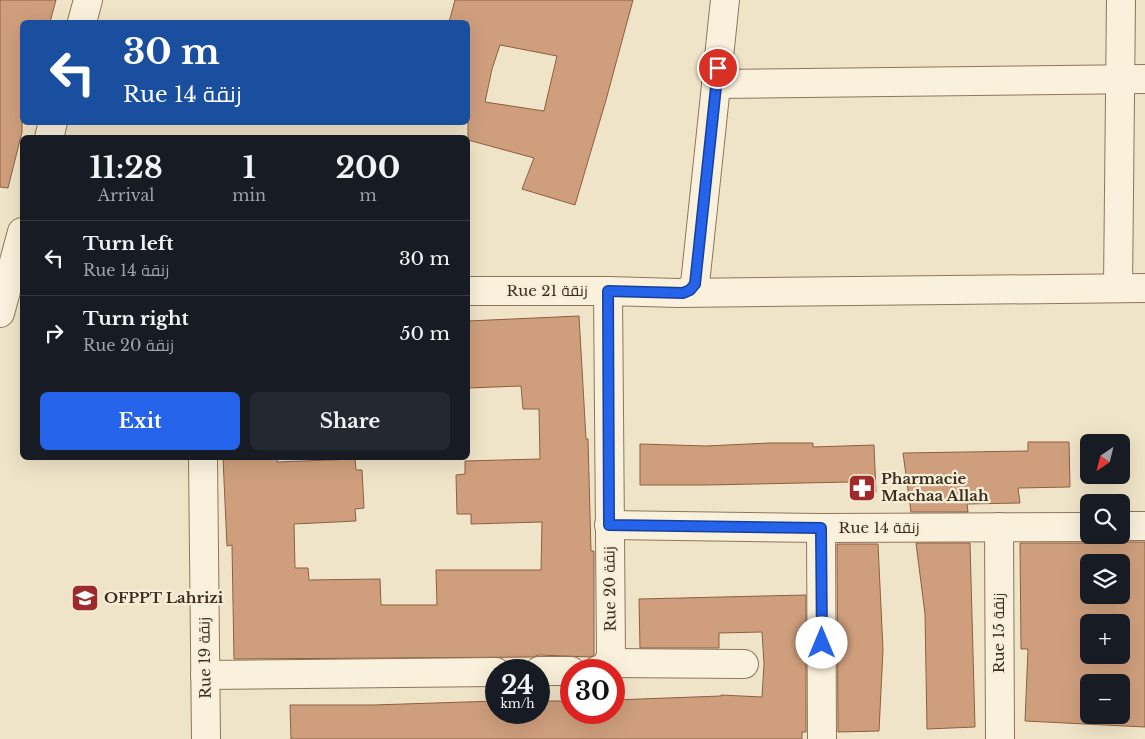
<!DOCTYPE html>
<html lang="en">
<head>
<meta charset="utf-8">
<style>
	body { margin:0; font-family:"Libre Baskerville",Cairo,serif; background:#242831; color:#f1f3f6; height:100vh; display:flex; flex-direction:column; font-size:19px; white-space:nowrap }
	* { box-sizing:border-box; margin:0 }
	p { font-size:16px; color:#9ea1a6 }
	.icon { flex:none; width:28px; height:28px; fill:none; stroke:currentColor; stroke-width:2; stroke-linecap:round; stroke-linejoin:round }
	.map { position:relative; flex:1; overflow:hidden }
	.drawer { position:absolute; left:20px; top:135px; width:450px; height:325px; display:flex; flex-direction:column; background:#171b24; border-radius:8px; box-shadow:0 5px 20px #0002 }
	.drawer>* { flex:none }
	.guide { position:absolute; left:20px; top:20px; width:450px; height:105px; border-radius:8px; box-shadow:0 5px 20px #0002; background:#1a4fa0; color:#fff; overflow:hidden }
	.needle { width:32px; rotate:215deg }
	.controls { position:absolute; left:1080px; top:434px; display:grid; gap:10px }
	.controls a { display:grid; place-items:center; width:50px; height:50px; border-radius:8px; background:#171b24; box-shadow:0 5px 20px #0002; font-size:25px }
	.speed { position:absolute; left:485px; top:659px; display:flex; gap:10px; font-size:25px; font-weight:700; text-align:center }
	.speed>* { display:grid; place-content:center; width:65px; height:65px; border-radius:50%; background:#171b24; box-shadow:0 5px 20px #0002; line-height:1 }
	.speed small { font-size:12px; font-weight:400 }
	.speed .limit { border:8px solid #d22; background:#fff; color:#111 }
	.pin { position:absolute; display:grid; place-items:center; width:42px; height:42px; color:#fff; margin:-21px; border:2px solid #fff; border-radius:50%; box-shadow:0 1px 5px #0007 }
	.me { position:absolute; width:55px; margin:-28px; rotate:0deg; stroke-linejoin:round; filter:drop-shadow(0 0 4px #0008) }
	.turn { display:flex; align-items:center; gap:18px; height:105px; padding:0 20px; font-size:22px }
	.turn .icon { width:65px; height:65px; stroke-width:2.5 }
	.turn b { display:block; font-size:35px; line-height:42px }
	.eta { display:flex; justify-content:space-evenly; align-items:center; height:85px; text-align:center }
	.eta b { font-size:30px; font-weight:800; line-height:35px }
	.button { display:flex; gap:10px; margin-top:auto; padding:10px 20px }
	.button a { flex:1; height:58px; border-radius:8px; background:#2563eb; color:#fff; font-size:20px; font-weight:800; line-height:58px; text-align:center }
	.button a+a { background:#242831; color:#f1f3f6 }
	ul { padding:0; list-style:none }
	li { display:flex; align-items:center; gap:15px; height:75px; padding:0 20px; border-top:1px solid #363941 }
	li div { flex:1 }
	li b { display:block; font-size:19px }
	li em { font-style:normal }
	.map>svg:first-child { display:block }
</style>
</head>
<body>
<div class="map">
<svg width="1145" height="739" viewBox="0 0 1145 739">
	<rect width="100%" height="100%" fill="#f0e4c8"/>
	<g fill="#cf9f7d" stroke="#8d5f41" fill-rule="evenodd">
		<polygon points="0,0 56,0 50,22 22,22 22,132 8,188 0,187"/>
		<path d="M455 0H633L606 100 575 205 522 189 534 158 468 140V22H449ZM500 45 557 56 544 111 485 102 492 69Z"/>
		<polygon points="579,316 586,439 588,439 591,551 594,551 594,655 591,657 539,655 533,657 234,659 232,545 227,546 223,458 277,458 277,462 355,459 356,470 362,470 364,508 355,509 356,521 294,524 295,568 308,568 309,580 380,579 381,605 437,605 436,570 541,570 542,522 471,524 471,514 457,514 456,475 465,474 465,461 540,459 539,409 523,409 521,386 468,388 468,321"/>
		<polygon points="1028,442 1069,442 1070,487 1018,488 1020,503 967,504 968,512 911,512 903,453 1028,451"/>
		<polygon points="769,443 813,443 813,447 874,445 876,492 850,492 850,482 707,485 640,485 640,444 706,446"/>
		<path d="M1110 536 1121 542H1145V727L1025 721 1028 649H1021L1020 543H1089L1096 541 1101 537ZM1089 562H1121V595H1089ZM1089 622H1121V655H1089ZM1089 682H1121V715H1089Z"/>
		<polygon points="916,543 970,543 975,727 927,729 925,614"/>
		<polygon points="837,544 878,544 883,650 879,731 838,732"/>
		<polygon points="806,595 806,732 802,732 802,739 291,739 290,705 373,705 496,701 496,712 539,712 539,701 571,701 571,712 614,712 614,700 721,696 721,695 762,697 764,664 762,632 719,633 719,648 640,648 639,599"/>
	</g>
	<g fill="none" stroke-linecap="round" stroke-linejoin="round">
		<g stroke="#8d765c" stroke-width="30">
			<g id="minor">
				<polyline points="82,22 88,0"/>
				<polyline points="716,84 1145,79"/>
				<polyline points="49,138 53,122"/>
				<polyline points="1118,288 1121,0"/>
				<polyline points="468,291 608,291 678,293 1145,288"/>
				<polyline points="687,292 695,284 725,0"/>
				<polyline points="0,313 22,232"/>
				<polyline points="203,458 206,739"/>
				<polyline points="609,525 821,528 1089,527"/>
				<polyline points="1121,526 1145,526"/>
				<polyline points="999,527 1000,739"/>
				<polyline points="821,528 822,739"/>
				<polyline points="609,663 744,664"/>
				<polyline points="598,670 606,667 611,656 608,291"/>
				<polyline points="539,671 571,671"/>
				<polyline points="205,675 496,672"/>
			</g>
		</g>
		<use href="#minor" stroke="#faf1dc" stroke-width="28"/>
	</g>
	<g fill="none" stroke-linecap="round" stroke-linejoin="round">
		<g stroke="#184099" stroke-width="12">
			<polyline id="route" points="718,68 695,284 690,290 683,293 608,291 609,525 821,528 822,643"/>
		</g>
		<use href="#route" stroke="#2563eb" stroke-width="9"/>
	</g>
	<defs>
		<g id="pharmacy-square" transform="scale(1.4375)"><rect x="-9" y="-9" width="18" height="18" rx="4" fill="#9e2a2b" stroke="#f7eed8"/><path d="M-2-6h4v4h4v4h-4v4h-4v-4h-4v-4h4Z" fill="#fff"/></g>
		<g id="university-square" transform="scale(1.4375)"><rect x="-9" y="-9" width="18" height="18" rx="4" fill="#9e2a2b" stroke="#f7eed8"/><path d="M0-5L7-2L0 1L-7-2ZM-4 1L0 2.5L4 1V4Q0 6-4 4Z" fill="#fff"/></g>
	</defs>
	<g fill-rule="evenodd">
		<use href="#pharmacy-square" x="862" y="488"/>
		<use href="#university-square" x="85" y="598"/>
	</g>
	<g text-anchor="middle" stroke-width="4.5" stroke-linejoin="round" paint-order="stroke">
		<g font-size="15" fill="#3d2e20" stroke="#f7eed8">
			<text x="547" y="296">Rue 21 زنقة</text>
			<text x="879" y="533">Rue 14 زنقة</text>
			<text transform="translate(610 589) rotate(-91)" y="5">Rue 20 زنقة</text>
			<text transform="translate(999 633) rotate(-90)" y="5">Rue 15 زنقة</text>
			<text transform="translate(205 658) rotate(-91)" y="5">Rue 19 زنقة</text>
		</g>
		<g font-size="15" font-weight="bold" fill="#3d2e20" stroke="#f7eed8" text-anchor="start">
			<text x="881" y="484">Pharmacie<tspan x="881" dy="17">Machaa Allah</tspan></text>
			<text x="104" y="603">OFPPT Lahrizi</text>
		</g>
	</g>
</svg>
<div class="controls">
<a><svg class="needle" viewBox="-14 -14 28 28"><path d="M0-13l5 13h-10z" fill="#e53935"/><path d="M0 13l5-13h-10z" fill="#9ea1a6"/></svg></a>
<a><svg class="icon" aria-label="search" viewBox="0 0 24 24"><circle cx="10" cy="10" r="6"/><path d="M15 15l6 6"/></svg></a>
<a><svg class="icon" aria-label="layers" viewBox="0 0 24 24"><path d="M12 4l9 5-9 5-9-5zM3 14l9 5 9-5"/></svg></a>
<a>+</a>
<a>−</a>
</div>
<div class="speed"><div>24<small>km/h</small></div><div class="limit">30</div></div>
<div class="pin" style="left:718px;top:68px;background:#d93025"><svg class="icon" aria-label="arrive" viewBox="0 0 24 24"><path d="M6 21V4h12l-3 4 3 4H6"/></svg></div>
<svg class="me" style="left:822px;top:643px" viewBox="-20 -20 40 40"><circle r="19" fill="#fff"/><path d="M0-13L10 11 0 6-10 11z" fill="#2563eb"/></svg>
<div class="guide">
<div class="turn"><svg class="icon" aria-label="left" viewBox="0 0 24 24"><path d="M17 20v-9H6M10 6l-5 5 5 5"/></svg><div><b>30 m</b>Rue 14 زنقة</div></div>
</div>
<section class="drawer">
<div class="eta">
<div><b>11:28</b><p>Arrival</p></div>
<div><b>1</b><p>min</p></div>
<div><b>200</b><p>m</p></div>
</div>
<ul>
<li><svg class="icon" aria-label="left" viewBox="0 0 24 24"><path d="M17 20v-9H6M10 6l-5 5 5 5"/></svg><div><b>Turn left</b><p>Rue 14 زنقة</p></div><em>30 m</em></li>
<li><svg class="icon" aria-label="right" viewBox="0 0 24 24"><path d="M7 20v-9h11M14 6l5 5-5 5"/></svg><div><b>Turn right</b><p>Rue 20 زنقة</p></div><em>50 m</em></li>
</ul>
<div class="button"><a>Exit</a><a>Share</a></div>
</section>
</div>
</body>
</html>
